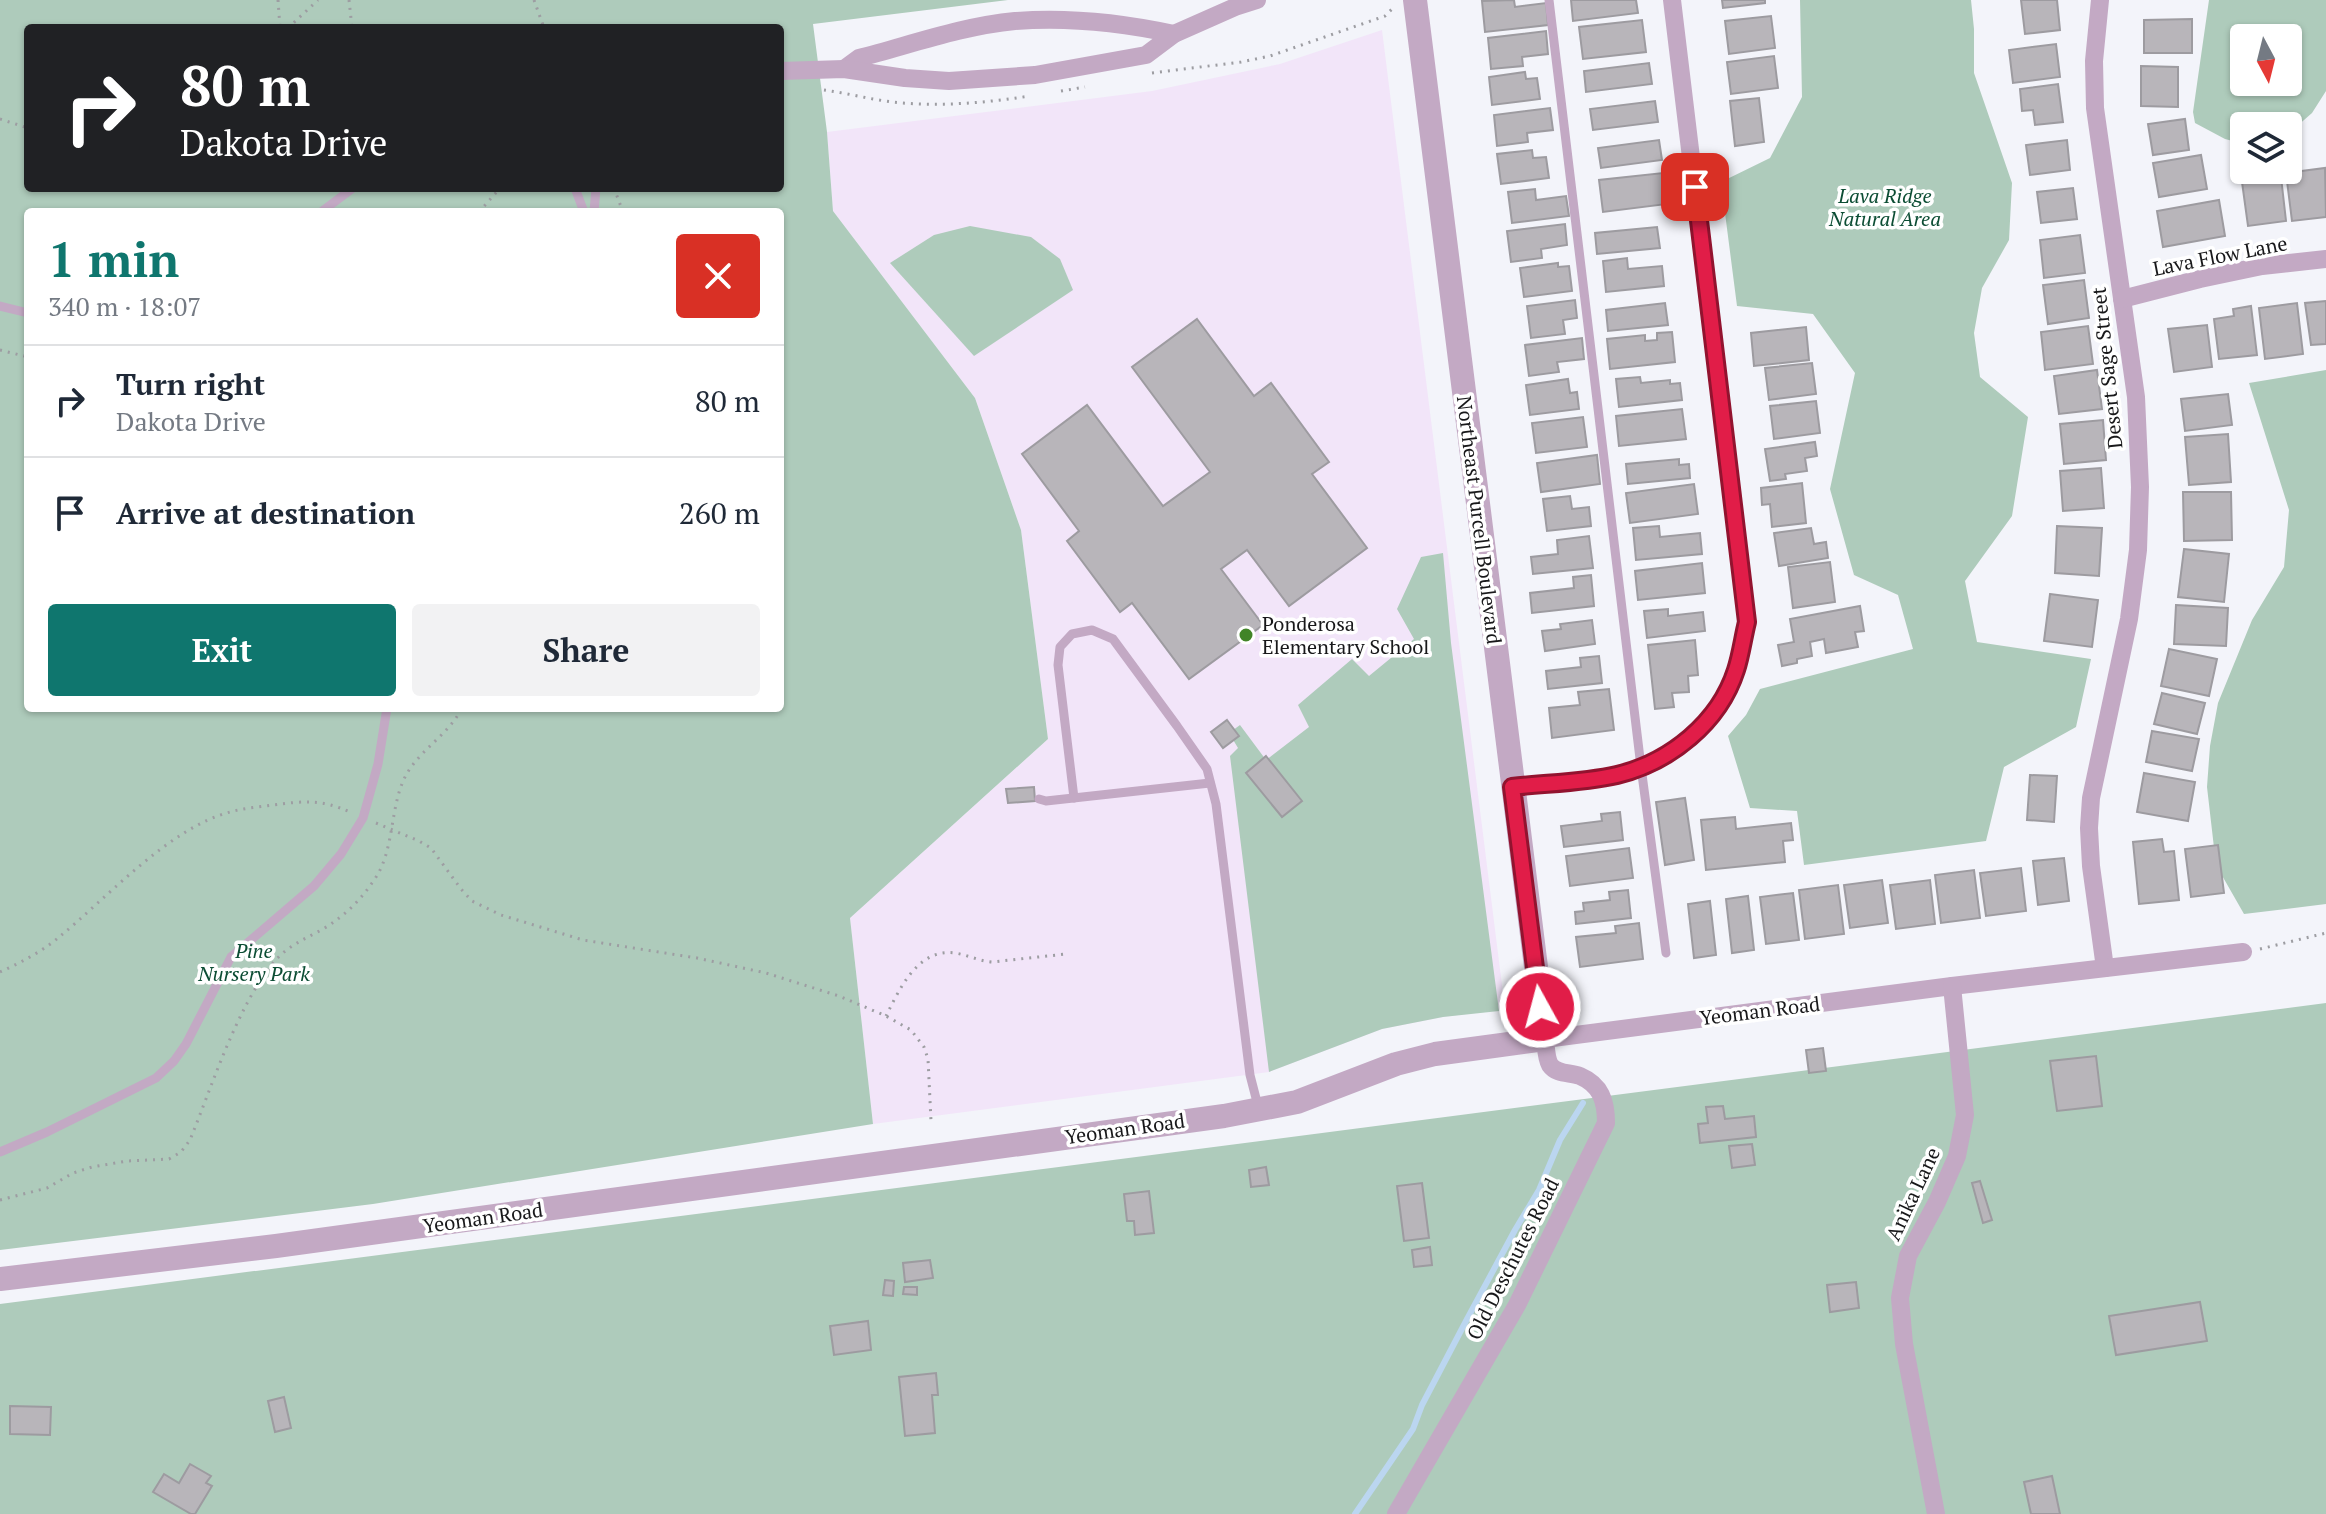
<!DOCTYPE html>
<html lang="en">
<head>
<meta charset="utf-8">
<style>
	body { margin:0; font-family:"PT Serif",serif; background:#f2f2f3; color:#1f2937; height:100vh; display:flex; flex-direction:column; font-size:30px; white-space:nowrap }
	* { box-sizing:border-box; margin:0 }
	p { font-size:26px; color:#747a83 }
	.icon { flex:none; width:44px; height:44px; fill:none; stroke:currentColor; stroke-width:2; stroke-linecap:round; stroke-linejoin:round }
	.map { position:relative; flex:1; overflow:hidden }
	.panel { position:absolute; left:24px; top:208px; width:760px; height:504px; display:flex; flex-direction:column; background:#fff; border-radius:8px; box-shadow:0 2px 6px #0004 }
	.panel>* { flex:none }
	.guide { position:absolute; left:24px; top:24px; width:760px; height:168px; border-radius:8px; box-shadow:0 2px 6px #0004; background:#202124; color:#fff; overflow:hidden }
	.needle { width:52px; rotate:173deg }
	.buttons { position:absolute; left:2230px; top:24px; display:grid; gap:16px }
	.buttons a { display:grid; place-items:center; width:72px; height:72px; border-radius:8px; background:#fff; box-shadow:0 2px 6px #0004; font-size:40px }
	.pin { position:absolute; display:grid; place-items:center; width:68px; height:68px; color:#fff; margin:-34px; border-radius:16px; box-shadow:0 4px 12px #0006 }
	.me { position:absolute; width:88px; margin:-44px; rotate:353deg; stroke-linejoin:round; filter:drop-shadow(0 0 6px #0008) }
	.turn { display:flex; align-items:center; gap:28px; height:168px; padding:0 24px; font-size:36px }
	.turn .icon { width:104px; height:104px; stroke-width:2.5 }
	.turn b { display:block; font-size:56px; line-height:68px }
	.round { display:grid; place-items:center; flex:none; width:84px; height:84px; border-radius:8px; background:#f2f2f3 }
	.overview { display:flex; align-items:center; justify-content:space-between; height:136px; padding:0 24px }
	h1 { font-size:48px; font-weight:700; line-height:60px; color:#0f766e }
	.primary-button { display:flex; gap:16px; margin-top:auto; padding:16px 24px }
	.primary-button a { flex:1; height:92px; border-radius:8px; background:#0f766e; color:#fff; font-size:32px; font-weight:700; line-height:92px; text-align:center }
	.primary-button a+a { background:#f2f2f3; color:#1f2937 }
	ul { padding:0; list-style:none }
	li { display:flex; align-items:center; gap:24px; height:112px; padding:0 24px; border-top:2px solid #e0e1e3 }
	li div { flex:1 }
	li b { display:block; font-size:30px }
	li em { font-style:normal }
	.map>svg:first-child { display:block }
</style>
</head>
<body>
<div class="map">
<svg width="2326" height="1514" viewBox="0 0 2326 1514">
	<rect width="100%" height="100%" fill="#f3f4fa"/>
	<polygon fill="#f2e5f9" points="1382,30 1505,1009 1443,1017 1382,1029 1269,1072 873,1124 850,918 1048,739 1021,530 975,398 833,211 827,132 1152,91 1280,64"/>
	<g fill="#aecbbb" fill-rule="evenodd">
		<path d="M0 0H1008L813 24 827 132 833 211 975 398 1021 530 1048 739 850 918 873 1124 373 1204 0 1250ZM28 28H780V188H28ZM28 212H780V708H28Z"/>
		<polygon points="1800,0 1971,0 1974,29 1974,73 2012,183 2009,240 1982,288 1974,333 1980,377 2028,417 2012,516 1965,581 1977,642 2091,659 2076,727 2004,767 1986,841 1804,865 1797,811 1750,808 1728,736 1746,715 1760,689 1913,649 1898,595 1854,575 1830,489 1855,373 1813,314 1737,306 1721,182 1770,158 1802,97"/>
		<path d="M2209 0H2326V91L2312 113 2288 134V126H2244V144L2225 139 2195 123 2193 112ZM2244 38H2288V82H2244Z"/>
		<polygon points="970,226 1031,237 1060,259 1073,290 974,356 890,263 934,235"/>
		<polygon points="2326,370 2326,904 2244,914 2216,865 2207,787 2210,746 2218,703 2252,620 2284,567 2289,510 2249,383"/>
		<polygon points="1443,553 1451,643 1499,1011 1443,1017 1382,1029 1269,1072 1230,756 1238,748 1229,733 1240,725 1266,760 1309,727 1298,705 1352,659 1369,676 1414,639 1397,609 1421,557"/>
		<polygon points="2326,1003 2326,1514 0,1514 0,1304"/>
	</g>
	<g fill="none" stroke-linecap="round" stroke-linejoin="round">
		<polyline stroke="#bbd6f0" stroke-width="6" points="1355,1514 1413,1429 1422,1405 1466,1321 1515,1230 1539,1190 1560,1140 1583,1103"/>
	</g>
	<g fill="#b8b5ba" stroke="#9d9ba0" stroke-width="2">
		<polygon points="1514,0 1515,7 1546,3 1548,25 1485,32 1482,1"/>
		<polygon points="1571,0 1636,0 1638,13 1573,21"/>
		<polygon points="1722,0 1765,0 1765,3 1723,8"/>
		<polygon points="2021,0 2057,0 2060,30 2025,34"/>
		<polygon points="1771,16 1775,48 1729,54 1725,21"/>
		<polygon points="2192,19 2192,53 2144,53 2144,20"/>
		<polygon points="1642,20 1646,52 1583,59 1579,27"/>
		<polygon points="1546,31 1548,54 1522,57 1523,66 1491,69 1488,38"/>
		<polygon points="2056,44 2060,77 2013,83 2009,50"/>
		<polygon points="1774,56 1778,88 1731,94 1727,62"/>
		<polygon points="1649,63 1652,84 1586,92 1584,71"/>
		<polygon points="2141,66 2178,67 2178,107 2141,106"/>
		<polygon points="1525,72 1526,79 1537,78 1540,99 1492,105 1489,77"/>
		<polygon points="2058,84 2063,122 2035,125 2033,110 2022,111 2020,89"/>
		<polygon points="1759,98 1764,142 1735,146 1730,101"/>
		<polygon points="1655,101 1658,122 1593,130 1590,109"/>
		<polygon points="1550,108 1553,130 1527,133 1528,142 1497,146 1494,115"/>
		<polygon points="2185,119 2189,150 2153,155 2148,124"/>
		<polygon points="1659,140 1662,160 1601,168 1598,148"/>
		<polygon points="2067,140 2070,170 2030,175 2026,145"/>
		<polygon points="1532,150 1533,158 1546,157 1549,178 1501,184 1497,154"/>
		<polygon points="2201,155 2207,189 2159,197 2153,163"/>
		<polygon points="2325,168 2326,217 2292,221 2286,173"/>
		<polygon points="1663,173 1667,204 1603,212 1599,180"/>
		<polygon points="2281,177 2286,221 2248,226 2242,182"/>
		<polygon points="2073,188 2077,219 2041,223 2037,192"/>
		<polygon points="1535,189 1536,200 1566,196 1569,216 1512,223 1508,192"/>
		<polygon points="2219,200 2225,236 2163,247 2157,211"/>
		<polygon points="1565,224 1567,245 1541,249 1542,258 1511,262 1507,231"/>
		<polygon points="1657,227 1660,248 1597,254 1595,233"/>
		<polygon points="2080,235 2085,273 2044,278 2040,240"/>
		<polygon points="1627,258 1628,269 1662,266 1664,286 1606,292 1603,261"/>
		<polygon points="1558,263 1558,267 1569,266 1572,291 1524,297 1520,268"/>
		<polygon points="2084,280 2089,318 2048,324 2043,285"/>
		<polygon points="1575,300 1577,318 1563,320 1565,334 1531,338 1527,306"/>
		<polygon points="2326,301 2326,344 2311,345 2305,303"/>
		<polygon points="1665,303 1668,325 1608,331 1606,310"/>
		<polygon points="2297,303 2303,354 2265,359 2259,308"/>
		<polygon points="2251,306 2257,355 2219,359 2214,319 2234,316 2233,309"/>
		<polygon points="1197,319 1254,396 1271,383 1329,462 1312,474 1367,548 1289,606 1247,550 1221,569 1263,625 1189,679 1132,603 1120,612 1067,541 1079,531 1022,454 1087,405 1163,506 1210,472 1132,367"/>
		<polygon points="2207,325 2212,367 2174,372 2168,329"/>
		<polygon points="2088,326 2093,364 2045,370 2041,332"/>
		<polygon points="1806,327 1809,360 1754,366 1751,333"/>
		<polygon points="1672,332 1675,362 1610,369 1607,339 1645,335 1645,341 1657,340 1657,333"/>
		<polygon points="1582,338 1584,359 1557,362 1559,372 1529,376 1525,345"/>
		<polygon points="1812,363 1816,394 1769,400 1765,368"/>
		<polygon points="2097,370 2102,409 2059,414 2054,376"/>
		<polygon points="1640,377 1641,383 1670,380 1670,384 1680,383 1682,400 1619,407 1616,379"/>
		<polygon points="1568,379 1570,393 1577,392 1579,409 1530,415 1526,385"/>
		<polygon points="2228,394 2232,425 2185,431 2181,399"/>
		<polygon points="1816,401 1820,433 1774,439 1770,406"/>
		<polygon points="1682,409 1686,439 1619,446 1616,416"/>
		<polygon points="1583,417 1587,447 1536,453 1532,423"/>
		<polygon points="2103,420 2106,460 2064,464 2060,424"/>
		<polygon points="2228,434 2231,482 2189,485 2185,437"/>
		<polygon points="1815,442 1817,456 1805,458 1807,471 1785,474 1786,479 1770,481 1765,449"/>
		<polygon points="1597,455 1600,484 1541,492 1537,463"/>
		<polygon points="1679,459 1679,465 1689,464 1690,478 1628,484 1626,464"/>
		<polygon points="2101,468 2104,508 2063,511 2060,471"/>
		<polygon points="1802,483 1806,523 1772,527 1770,504 1762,505 1761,488"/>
		<polygon points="1694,484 1698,514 1630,523 1626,493"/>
		<polygon points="2183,492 2231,492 2232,540 2184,541"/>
		<polygon points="1570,496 1572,509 1589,507 1591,526 1547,531 1543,499"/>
		<polygon points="1659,526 1660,537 1700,533 1702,554 1636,560 1633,528"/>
		<polygon points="2057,526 2102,528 2099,576 2055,573"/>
		<polygon points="1811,528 1814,544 1826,542 1828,558 1779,566 1774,533"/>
		<polygon points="1589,536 1593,568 1533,574 1531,557 1558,554 1557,540"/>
		<polygon points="2184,549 2229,554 2224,602 2178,597"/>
		<polygon points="1830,562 1835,602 1793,608 1788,567"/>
		<polygon points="1702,563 1705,593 1638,600 1635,571"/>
		<polygon points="1591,575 1594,606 1532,613 1530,593 1574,588 1573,577"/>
		<polygon points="2050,594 2098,600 2092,647 2044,641"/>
		<polygon points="2176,605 2228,608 2226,646 2174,644"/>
		<polygon points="1860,606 1864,631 1855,632 1858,647 1826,653 1824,639 1810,642 1812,656 1797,659 1797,663 1782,666 1778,645 1794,642 1790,619"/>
		<polygon points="1668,609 1668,616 1703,612 1705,631 1647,638 1644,611"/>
		<polygon points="1592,620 1595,644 1545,651 1542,631 1561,629 1560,624"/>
		<polygon points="1695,640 1698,675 1688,676 1689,692 1672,693 1674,707 1655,709 1648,645"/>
		<polygon points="2169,649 2217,659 2209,696 2161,686"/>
		<polygon points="1599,656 1602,683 1548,689 1546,671 1581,667 1580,658"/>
		<polygon points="1609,689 1614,730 1552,738 1549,708 1580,705 1578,692"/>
		<polygon points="2162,693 2205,703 2197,734 2154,724"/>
		<polygon points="1227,720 1239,736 1223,748 1211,732"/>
		<polygon points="2152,731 2199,739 2192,771 2146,762"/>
		<polygon points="1266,756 1302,801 1282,817 1246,773"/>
		<polygon points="2144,773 2195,782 2188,821 2137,812"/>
		<polygon points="2030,775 2057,776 2054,822 2027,820"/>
		<polygon points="1034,787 1035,801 1008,803 1006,789"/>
		<polygon points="1685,798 1694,860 1665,865 1656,802"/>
		<polygon points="1620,812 1623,840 1564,847 1561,826 1602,821 1601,814"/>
		<polygon points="1735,817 1736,829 1791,823 1793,840 1783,841 1785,862 1706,870 1701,820"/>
		<polygon points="2162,839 2164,852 2174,851 2179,900 2139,904 2133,842"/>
		<polygon points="2218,845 2224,893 2191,897 2185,849"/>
		<polygon points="1629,848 1633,878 1570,886 1566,856"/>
		<polygon points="2064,858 2069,901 2038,905 2033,861"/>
		<polygon points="2021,868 2026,911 1986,916 1980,873"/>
		<polygon points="1974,870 1980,918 1941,923 1935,875"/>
		<polygon points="1882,880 1888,923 1850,928 1844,885"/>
		<polygon points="1930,880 1935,924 1896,929 1890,885"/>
		<polygon points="1838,885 1844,934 1805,939 1799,890"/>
		<polygon points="1628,890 1631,918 1576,924 1575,912 1584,911 1583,903 1610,900 1609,892"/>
		<polygon points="1793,893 1799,940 1766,944 1760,897"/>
		<polygon points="1748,896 1754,950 1732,953 1726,899"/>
		<polygon points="1710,901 1716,955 1694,958 1688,904"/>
		<polygon points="1639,923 1643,959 1580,967 1576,937 1616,933 1615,926"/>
		<polygon points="1823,1048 1826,1071 1809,1073 1806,1050"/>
		<polygon points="2096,1056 2102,1106 2057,1111 2050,1061"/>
		<polygon points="1723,1106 1725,1119 1754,1116 1756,1137 1700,1143 1698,1124 1708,1123 1706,1107"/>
		<polygon points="1752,1144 1755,1165 1732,1168 1729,1146"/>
		<polygon points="1266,1167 1269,1185 1251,1187 1249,1170"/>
		<polygon points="1980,1181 1992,1220 1983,1223 1972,1183"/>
		<polygon points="1422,1183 1429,1238 1404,1241 1397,1186"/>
		<polygon points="1149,1191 1154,1233 1135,1235 1134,1221 1127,1221 1124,1194"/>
		<polygon points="1430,1247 1432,1265 1414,1267 1412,1250"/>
		<polygon points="930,1260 933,1278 905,1282 903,1263"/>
		<polygon points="885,1280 894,1281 893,1296 883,1295"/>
		<polygon points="1856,1282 1859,1308 1830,1312 1827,1285"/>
		<polygon points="904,1287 917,1287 917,1295 903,1294"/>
		<polygon points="2200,1302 2207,1341 2116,1355 2109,1316"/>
		<polygon points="868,1321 871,1350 834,1355 830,1326"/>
		<polygon points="936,1373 938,1395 932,1395 935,1433 905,1436 899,1377"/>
		<polygon points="284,1397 291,1428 275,1432 268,1401"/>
		<polygon points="10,1406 51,1407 50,1435 10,1434"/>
		<polygon points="190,1464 211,1476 206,1483 212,1486 195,1514 191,1514 153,1492 164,1474 179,1483"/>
		<polygon points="2052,1476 2060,1514 2031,1514 2024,1482"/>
	</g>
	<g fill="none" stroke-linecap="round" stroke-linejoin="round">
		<g stroke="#9d9da2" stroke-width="3" stroke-dasharray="2 6" stroke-linecap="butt">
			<polyline points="278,0 280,28"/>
			<polyline points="349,0 352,28"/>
			<polyline points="534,0 544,28"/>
			<polyline points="288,28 318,0"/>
			<polyline points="1152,73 1241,62 1270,56 1385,16 1393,8"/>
			<path d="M824 90C846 93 869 99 892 102 938 107 984 103 1030 96"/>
			<polyline points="1061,91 1085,87"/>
			<polyline points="0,119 28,128"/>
			<polyline points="614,188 623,212"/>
			<polyline points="479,212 500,188"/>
			<polyline points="0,350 28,357"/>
			<polyline points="376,823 419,841 431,848 461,889 472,901 501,915 583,940 697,958 766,973 839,996 886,1016 911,1030 924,1047 928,1059 931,1121"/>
			<polyline points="2260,949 2326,933"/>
			<path d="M0 972C20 963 41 952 58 938 107 898 169 828 230 812 244 808 259 807 273 805 304 801 321 799 350 812"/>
			<path d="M886 1016C900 988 918 948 955 953 968 955 979 961 992 962L1066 954"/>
			<path d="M0 1200 47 1188 73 1173 92 1167 127 1161 169 1159 181 1152 190 1140C212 1086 237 1007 273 963 287 946 305 939 323 929 343 917 359 902 372 883 395 853 389 812 404 779 418 750 448 736 462 708"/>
		</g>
		<g stroke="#c3a9c4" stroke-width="9">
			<polyline points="1549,0 1641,767 1666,953"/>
			<polyline points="575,188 584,212"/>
			<polyline points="321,212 353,188"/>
			<polyline points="594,212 596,188"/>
			<polyline points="0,306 28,313"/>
			<polyline points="1074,798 1058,665 1060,647 1072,634 1092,630 1113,639 1177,726 1207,769 1216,804 1250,1075 1258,1106"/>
			<polyline points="1039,799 1046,801 1210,783"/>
			<polyline points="0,1152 47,1132 156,1078 174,1061 186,1044 231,957 314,886 341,854 363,818 378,764 387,708"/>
		</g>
		<g stroke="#c3a9c4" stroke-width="18">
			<polyline points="2100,0 2094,61 2095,108 2136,397 2140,487 2138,550 2129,619 2091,798 2089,828 2091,866 2105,968"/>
			<path d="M844 69 859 58C910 45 962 26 1015 21 1067 17 1123 23 1174 34"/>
			<polyline points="780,71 844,69 905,78 949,81 1035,75 1146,55 1174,34 1235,7 1257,0"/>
			<polyline points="2122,299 2200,279 2262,266 2326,259"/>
			<path d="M1512 787C1546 783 1583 783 1617 775 1670 763 1719 723 1736 670 1741 655 1743 638 1747 622L1672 0"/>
			<path d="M1396 1514 1517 1305 1606 1123C1606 1101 1601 1085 1580 1076 1570 1072 1557 1075 1550 1065 1546 1058 1546 1047 1545 1039L1952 986 2243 952"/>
			<polyline points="1936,1514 1904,1344 1900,1298 1908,1256 1937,1202 1957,1156 1965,1115 1952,986"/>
		</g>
		<polyline stroke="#c3a9c4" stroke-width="24" points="0,1279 276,1246 1224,1116 1297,1102 1396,1064 1435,1054 1545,1039 1415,0"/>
	</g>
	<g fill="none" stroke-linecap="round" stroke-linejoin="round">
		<g stroke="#92132f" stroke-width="20">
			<path id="route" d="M1540 1007 1512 787C1546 783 1583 783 1617 775 1670 762 1719 723 1736 670 1741 655 1743 638 1747 622L1695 187"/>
		</g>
		<use href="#route" stroke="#e11d48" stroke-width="14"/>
	</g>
	<circle fill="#418427" stroke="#fff" stroke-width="3" cx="1246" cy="635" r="8"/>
	<g text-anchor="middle" stroke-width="7" stroke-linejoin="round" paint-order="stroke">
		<g font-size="20" font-style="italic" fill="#0c4d34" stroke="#fff">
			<text x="1885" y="203">Lava Ridge<tspan x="1885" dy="23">Natural Area</tspan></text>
			<text x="254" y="958">Pine<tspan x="254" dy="23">Nursery Park</tspan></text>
		</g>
		<g font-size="20" fill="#18181a" stroke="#fff">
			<text transform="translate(2220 256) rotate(-11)" y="7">Lava Flow Lane</text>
			<text transform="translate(2107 368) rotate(-96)" y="7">Desert Sage Street</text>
			<text transform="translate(1479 520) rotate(83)" y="7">Northeast Purcell Boulevard</text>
			<text transform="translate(1760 1011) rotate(-7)" y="7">Yeoman Road</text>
			<text transform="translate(1125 1129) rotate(-8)" y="7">Yeoman Road</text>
			<text transform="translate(1913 1194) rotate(-65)" y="7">Anika Lane</text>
			<text transform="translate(483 1218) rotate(-8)" y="7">Yeoman Road</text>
			<text transform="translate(1513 1259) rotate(-63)" y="7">Old Deschutes Road</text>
		</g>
		<g font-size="20" fill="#18181a" stroke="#fff" text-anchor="start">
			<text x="1262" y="631">Ponderosa<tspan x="1262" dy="23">Elementary School</tspan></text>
		</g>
	</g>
</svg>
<div class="buttons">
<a><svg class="needle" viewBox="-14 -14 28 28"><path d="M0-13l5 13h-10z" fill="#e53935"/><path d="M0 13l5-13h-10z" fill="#747a83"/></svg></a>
<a><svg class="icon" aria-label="layers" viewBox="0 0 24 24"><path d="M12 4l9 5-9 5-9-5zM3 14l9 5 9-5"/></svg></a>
</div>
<div class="pin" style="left:1695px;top:187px;background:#d93025"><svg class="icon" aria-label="arrive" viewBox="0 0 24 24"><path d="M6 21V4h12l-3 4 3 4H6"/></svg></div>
<svg class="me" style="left:1540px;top:1007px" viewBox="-20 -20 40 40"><circle r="17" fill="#e11d48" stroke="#fff" stroke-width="3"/><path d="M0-11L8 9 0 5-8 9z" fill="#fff"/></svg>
<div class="guide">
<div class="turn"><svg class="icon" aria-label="right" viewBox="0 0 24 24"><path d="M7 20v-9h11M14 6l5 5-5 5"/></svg><div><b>80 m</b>Dakota Drive</div></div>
</div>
<section class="panel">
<div class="overview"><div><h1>1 min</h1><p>340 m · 18:07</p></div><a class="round" style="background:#d93025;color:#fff"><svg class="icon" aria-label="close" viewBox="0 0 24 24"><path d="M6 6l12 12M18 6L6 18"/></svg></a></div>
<ul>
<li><svg class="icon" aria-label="right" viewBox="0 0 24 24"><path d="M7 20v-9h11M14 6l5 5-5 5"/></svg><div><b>Turn right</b><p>Dakota Drive</p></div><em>80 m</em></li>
<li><svg class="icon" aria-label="arrive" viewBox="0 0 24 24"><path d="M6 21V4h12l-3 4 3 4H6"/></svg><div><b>Arrive at destination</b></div><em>260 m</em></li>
</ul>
<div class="primary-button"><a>Exit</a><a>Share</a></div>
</section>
</div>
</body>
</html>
